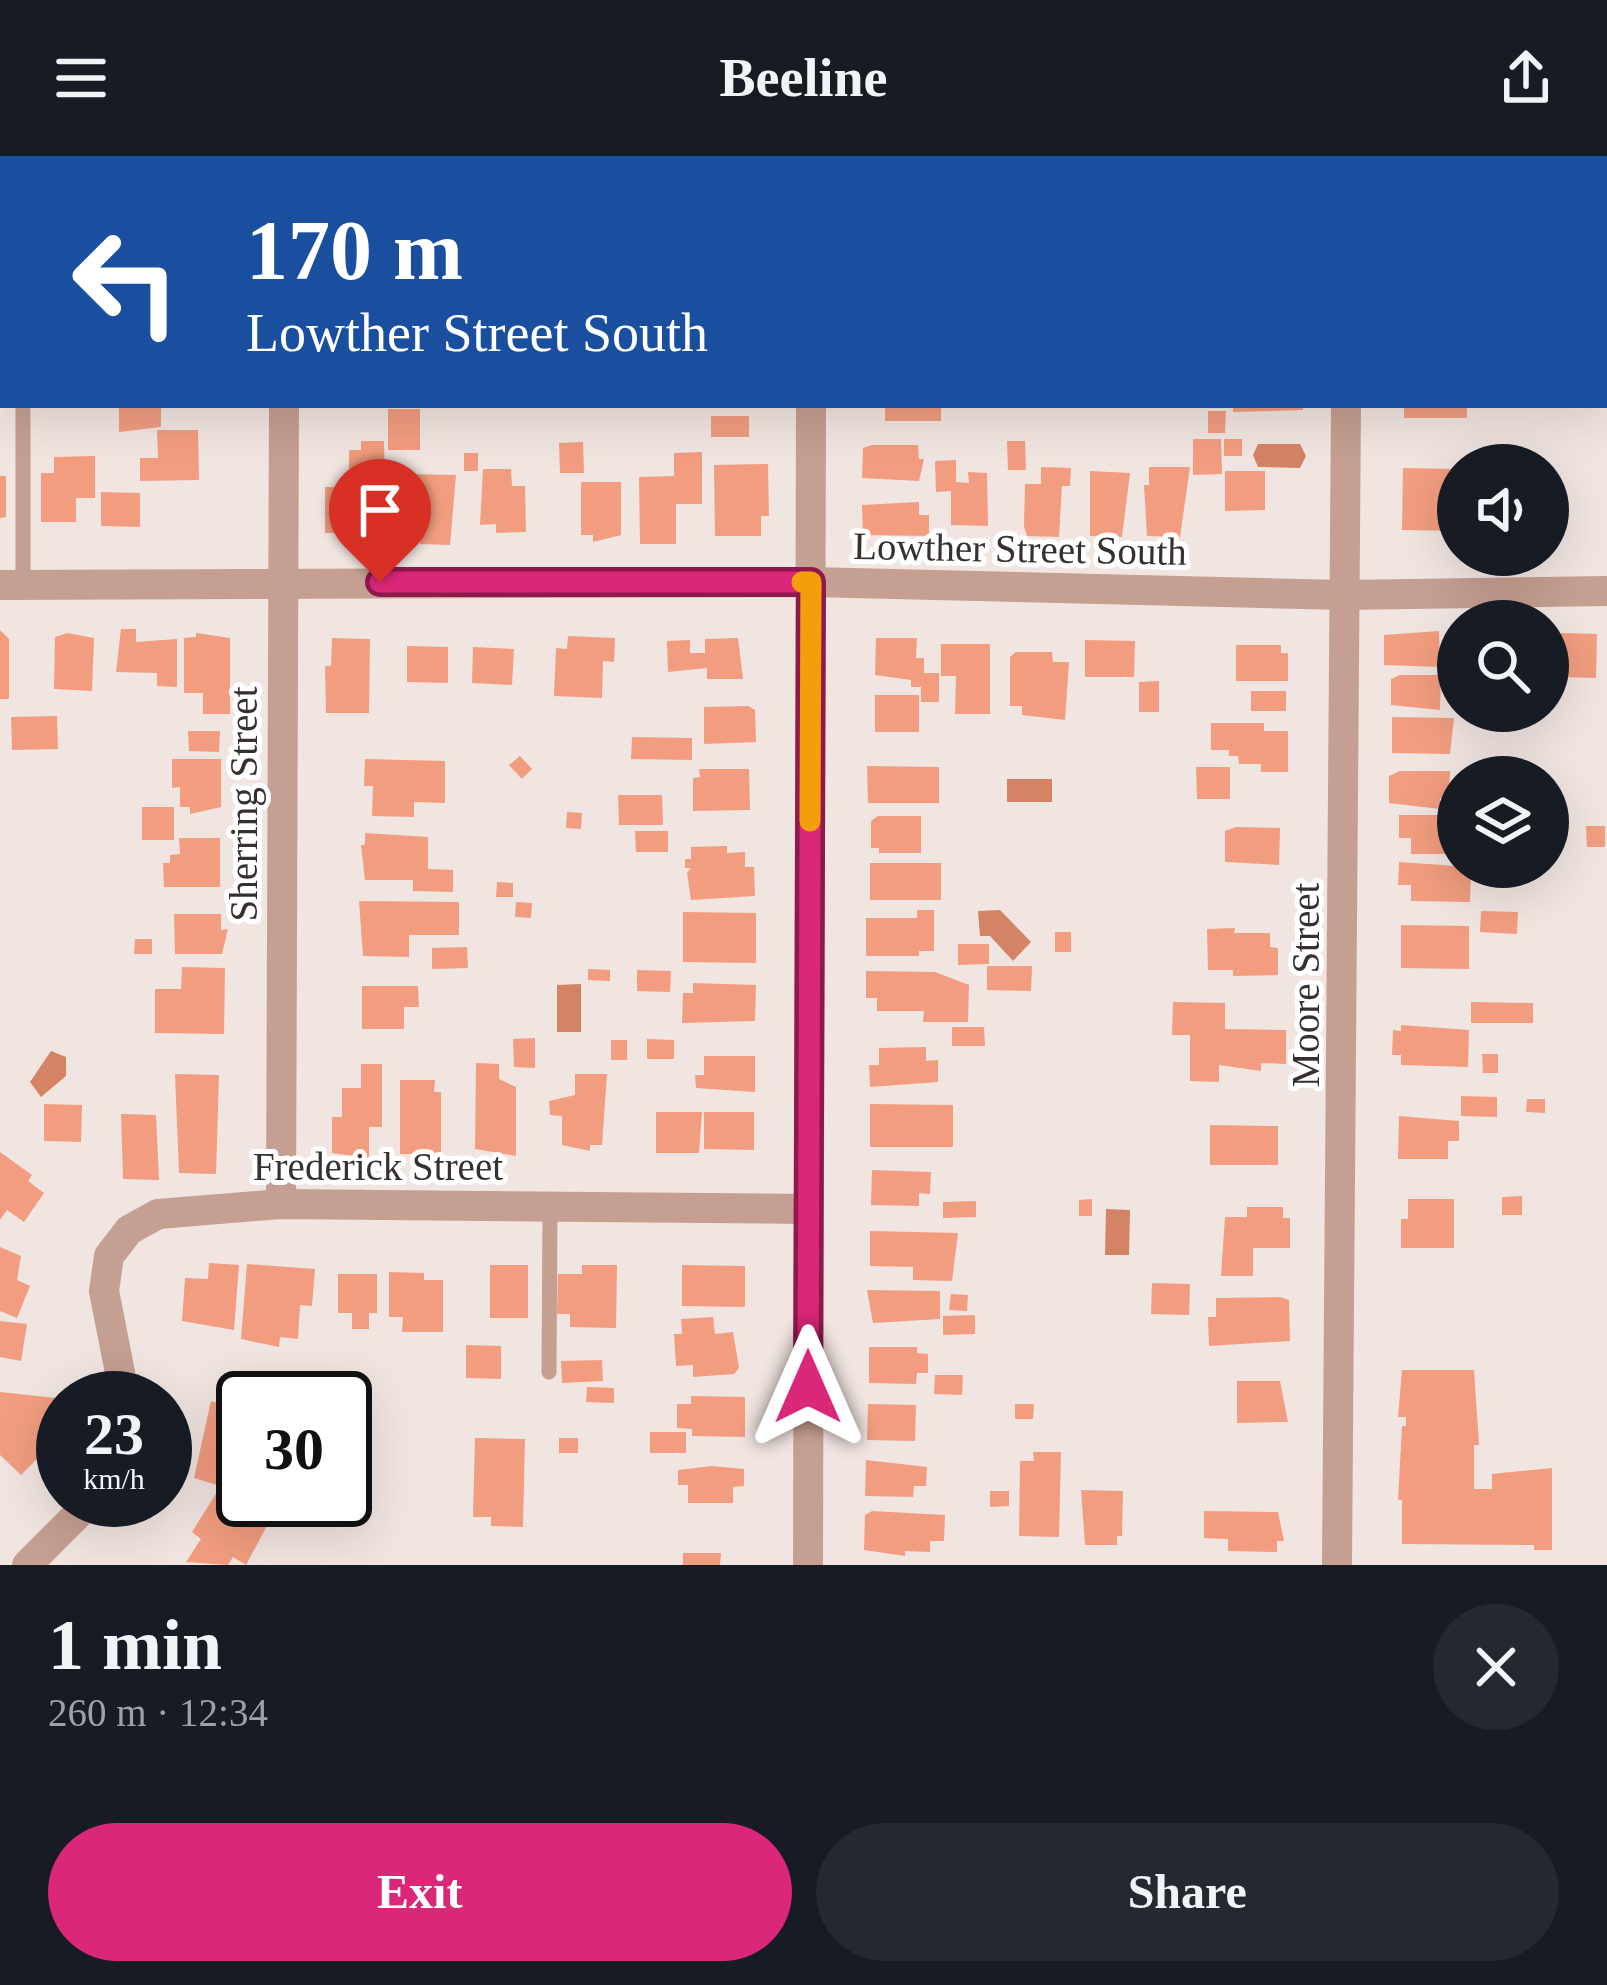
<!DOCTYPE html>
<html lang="en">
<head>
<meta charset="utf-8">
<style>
	body { margin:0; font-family:Georgia,serif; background:#242831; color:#f1f3f6; height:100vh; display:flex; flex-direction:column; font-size:45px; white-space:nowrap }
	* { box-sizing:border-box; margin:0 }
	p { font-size:39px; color:#9ea1a6 }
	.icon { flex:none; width:66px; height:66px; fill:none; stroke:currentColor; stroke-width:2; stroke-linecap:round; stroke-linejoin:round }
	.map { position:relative; height:1409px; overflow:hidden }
	.sheet { display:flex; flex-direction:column; background:#171b24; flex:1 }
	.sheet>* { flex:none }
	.hud { position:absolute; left:0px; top:0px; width:1608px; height:252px; box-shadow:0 12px 48px #0002; background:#1a4fa0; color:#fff; overflow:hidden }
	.controls { position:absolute; left:1437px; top:288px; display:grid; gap:24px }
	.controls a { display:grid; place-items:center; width:132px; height:132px; border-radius:50%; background:#171b24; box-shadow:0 12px 48px #0002; font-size:60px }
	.speed { position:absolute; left:36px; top:1215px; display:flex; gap:24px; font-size:60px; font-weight:700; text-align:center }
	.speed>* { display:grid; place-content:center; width:156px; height:156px; border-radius:50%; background:#171b24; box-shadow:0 12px 48px #0002; line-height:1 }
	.speed small { font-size:30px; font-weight:400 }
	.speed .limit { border:6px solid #111; border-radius:18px; background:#fff; color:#111 }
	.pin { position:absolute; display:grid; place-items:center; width:102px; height:102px; color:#fff; margin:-123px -51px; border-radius:50% 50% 50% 0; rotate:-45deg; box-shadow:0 0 12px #0007 }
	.pin .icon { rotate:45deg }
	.me { position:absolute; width:132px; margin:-66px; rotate:0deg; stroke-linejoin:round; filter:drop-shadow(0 0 9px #0008) }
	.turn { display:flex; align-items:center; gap:42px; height:252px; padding:0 48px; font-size:54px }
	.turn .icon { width:156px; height:156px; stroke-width:2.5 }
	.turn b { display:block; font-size:84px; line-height:102px }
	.round { display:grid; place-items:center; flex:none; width:126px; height:126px; border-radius:63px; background:#242831 }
	.headline { display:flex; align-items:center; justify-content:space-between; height:204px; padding:0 48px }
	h1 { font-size:72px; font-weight:600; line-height:90px }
	.cta { display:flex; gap:24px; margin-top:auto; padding:24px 48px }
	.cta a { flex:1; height:138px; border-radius:72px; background:#db2777; color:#fff; font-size:48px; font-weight:600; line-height:138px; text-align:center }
	.cta a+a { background:#242831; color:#f1f3f6 }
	header { display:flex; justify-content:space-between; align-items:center; height:156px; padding:0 48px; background:#171b24; font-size:54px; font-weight:600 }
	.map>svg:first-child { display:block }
</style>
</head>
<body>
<header><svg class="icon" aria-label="menu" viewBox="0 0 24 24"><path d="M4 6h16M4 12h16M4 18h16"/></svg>Beeline<svg class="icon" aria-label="share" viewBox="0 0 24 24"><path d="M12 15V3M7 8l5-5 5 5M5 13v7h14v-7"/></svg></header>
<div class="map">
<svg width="1607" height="1409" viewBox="0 0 1607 1409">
	<rect width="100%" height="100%" fill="#f1e5e1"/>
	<g fill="#d58365">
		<polygon points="1258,288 1300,288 1306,300 1300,312 1258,311 1253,299"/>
		<rect x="1007" y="623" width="45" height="23"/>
		<polygon points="1000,754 1031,786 1013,805 990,780 980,780 978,755"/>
		<polygon points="581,828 581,876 557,876 557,829"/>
		<polygon points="51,895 66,901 66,920 41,941 30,926"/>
		<polygon points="1106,1053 1130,1054 1129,1099 1105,1099"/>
	</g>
	<g fill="#f29d7f">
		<rect x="885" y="249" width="56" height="16"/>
		<polygon points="1233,249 1303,249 1303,254 1233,256"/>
		<rect x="1404" y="249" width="63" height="13"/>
		<polygon points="161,251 161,271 119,276 119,252"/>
		<rect x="388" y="253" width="32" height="41"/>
		<polygon points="1208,255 1226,255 1225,277 1208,277"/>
		<rect x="711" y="260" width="38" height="21"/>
		<polygon points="157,274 198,274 199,324 140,325 140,302 158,302"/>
		<polygon points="1193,283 1221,283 1222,318 1193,319"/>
		<rect x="1224" y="283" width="18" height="17"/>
		<polygon points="361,285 384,285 385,328 349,328 349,294 361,294"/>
		<polygon points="1007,285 1025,285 1026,314 1008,314"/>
		<polygon points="583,286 584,317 560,317 559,287"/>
		<polygon points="872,289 918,289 919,303 924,303 919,325 862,322 863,292"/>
		<polygon points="702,296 702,348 676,348 676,388 640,388 639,321 674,320 674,297"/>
		<rect x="464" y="297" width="14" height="18"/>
		<polygon points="95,300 95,342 76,342 76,366 41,366 41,317 54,317 54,301"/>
		<polygon points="956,304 956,326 969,327 968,316 987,317 988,370 951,369 951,335 936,336 935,305"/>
		<polygon points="768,308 769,360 761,360 761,380 715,380 714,309"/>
		<polygon points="1041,311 1071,312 1070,330 1062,330 1059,381 1027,380 1024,370 1025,328 1041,328"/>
		<polygon points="1149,311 1190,311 1180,381 1147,380 1144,329 1149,329"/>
		<polygon points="1403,312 1458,313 1458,375 1402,374"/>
		<polygon points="483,313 511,313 512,330 525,330 526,376 496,377 496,368 480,369"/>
		<polygon points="1090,315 1130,317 1122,381 1090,380"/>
		<polygon points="1225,315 1265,315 1265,354 1225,355"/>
		<polygon points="407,318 456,319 450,389 420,388 421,378 405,377"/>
		<polygon points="0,320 6,320 6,361 0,362"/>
		<polygon points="581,326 621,326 621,379 593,386 593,379 581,379"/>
		<polygon points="325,331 379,331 379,369 361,369 360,377 325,377"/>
		<polygon points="101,336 140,337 140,371 101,370"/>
		<polygon points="919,346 919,359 929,359 929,380 863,379 862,349"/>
		<polygon points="121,473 136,473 136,486 177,483 177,531 157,530 157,517 116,516"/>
		<polygon points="0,474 9,483 9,543 0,543"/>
		<polygon points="1439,475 1440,511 1384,509 1384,479"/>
		<polygon points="67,477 94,482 92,535 54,533 55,481"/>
		<polygon points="196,477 230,482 230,558 203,558 203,537 184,537 184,482 196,481"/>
		<polygon points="1561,477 1597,478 1596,522 1561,521"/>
		<polygon points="568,480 615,482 614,506 603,505 602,542 554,540 556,492 567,493"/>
		<polygon points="332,482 370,483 369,557 326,557 325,510 331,510"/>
		<polygon points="738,482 743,523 707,523 707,512 668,516 667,485 690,484 690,497 705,497 705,483"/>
		<polygon points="876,482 917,482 916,502 924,502 924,517 939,517 939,546 921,546 921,531 911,531 911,524 875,519"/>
		<polygon points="1085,484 1135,485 1134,521 1085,521"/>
		<polygon points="941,488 990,488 990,558 955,558 956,520 941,520"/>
		<polygon points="1236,489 1281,489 1281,497 1288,497 1288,525 1236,525"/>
		<polygon points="407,490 448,491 448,527 407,526"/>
		<polygon points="473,491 514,493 512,529 472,527"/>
		<polygon points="1016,496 1052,496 1053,506 1069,506 1065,564 1022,559 1022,550 1010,550 1010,501"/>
		<polygon points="1400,519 1441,519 1440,554 1391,549 1391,523"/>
		<polygon points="1159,525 1159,556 1139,556 1139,526"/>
		<rect x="1251" y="535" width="35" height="20"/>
		<rect x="875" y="539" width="44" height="37"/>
		<polygon points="748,550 755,554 756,586 704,588 704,551"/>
		<polygon points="57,560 58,593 12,594 11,561"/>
		<polygon points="1392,561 1454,562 1450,598 1392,597"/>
		<polygon points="1211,567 1264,567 1264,575 1288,575 1288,616 1261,616 1261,608 1239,608 1238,600 1229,600 1229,594 1211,594"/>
		<polygon points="188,575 220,575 219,596 189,595"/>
		<polygon points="632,581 692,582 692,604 631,603"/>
		<polygon points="520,600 532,613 522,623 509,609"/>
		<polygon points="172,603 221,603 221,651 190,658 190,651 180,651 180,631 172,632"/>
		<polygon points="365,603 445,605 445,647 414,646 414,661 372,660 373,630 364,630"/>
		<polygon points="867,610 939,611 939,647 868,647"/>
		<polygon points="1196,611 1230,611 1230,643 1197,643"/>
		<polygon points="699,613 749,613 750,654 693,655 693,622 700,621"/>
		<polygon points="1400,615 1450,615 1449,642 1440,642 1440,653 1389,647 1389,620"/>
		<polygon points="618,639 662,639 663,669 619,669"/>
		<rect x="142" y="651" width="32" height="33"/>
		<polygon points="567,656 582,657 581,673 566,672"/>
		<polygon points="1399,659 1458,659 1458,698 1411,698 1411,682 1399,682"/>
		<polygon points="878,660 921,660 921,697 879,697 879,692 871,692 871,665"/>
		<polygon points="1586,670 1605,670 1605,691 1587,691"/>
		<polygon points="1236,671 1280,672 1279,709 1225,706 1225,675"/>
		<polygon points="635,675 668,675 668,696 636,696"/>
		<polygon points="365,677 428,681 428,713 453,714 453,736 413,735 413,724 365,724 361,689 365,689"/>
		<polygon points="179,682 220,682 220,731 164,731 163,707 170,707 170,699 180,698"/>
		<polygon points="727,690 727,697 745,696 745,711 754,711 755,740 691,744 687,717 691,712 685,712 685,703 691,703 691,691"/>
		<polygon points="1399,706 1471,711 1470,746 1411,745 1411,729 1398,729"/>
		<rect x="870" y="707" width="71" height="37"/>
		<polygon points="497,726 513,727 513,741 496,741"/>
		<polygon points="359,745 459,746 459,779 409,779 409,801 363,800"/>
		<polygon points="516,746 532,747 531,762 515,761"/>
		<polygon points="917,754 934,754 934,795 919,795 919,800 866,800 866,762 917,762"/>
		<polygon points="1481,755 1518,756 1517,778 1480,776"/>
		<polygon points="683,756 756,757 756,807 683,806"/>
		<polygon points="174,758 221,758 221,774 228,773 222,798 175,798"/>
		<polygon points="1401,769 1469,770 1469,813 1401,812"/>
		<polygon points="1235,772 1234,777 1270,777 1270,791 1278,792 1278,819 1233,820 1233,814 1208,814 1207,773"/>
		<rect x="1055" y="776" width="16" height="20"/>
		<polygon points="135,783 152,783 152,798 134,798"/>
		<polygon points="958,788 989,788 989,808 958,809"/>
		<polygon points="467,791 468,812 432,813 432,792"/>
		<polygon points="987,810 1032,810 1031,835 987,834"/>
		<polygon points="182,811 225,812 224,878 155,877 155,833 181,833"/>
		<polygon points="588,813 610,814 610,825 588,824"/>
		<polygon points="637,814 671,815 670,836 637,835"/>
		<polygon points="866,815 935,816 969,829 968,866 923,866 924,855 877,855 877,842 866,842"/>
		<polygon points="693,827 756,829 755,865 682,867 683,837 693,837"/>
		<polygon points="362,830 418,830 419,851 404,851 404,873 362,873"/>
		<polygon points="1173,846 1225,847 1225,873 1286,874 1286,908 1261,907 1261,915 1219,909 1219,926 1190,925 1190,879 1172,879"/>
		<polygon points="1471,846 1533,847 1533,867 1471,867"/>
		<polygon points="1401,869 1469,874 1468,911 1401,909 1401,899 1392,899 1393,874 1401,875"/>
		<polygon points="952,871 984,871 985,890 952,890"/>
		<polygon points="535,882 535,912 514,911 513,883"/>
		<polygon points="647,883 674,884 674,903 647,903"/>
		<rect x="611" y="884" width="16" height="20"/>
		<polygon points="926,891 926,905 938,904 938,926 870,931 869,909 879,909 879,892"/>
		<polygon points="1482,898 1498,898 1498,917 1483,917"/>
		<polygon points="704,900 755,900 755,936 696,932 695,919 704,919"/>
		<polygon points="476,907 499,908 499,923 516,931 516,1000 475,993"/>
		<polygon points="361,908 382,908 382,971 369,971 369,1002 332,997 332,961 342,961 342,932 361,932"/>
		<polygon points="175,918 219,919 216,1018 179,1017"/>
		<polygon points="575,918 607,918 602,989 590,989 590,995 562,989 562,960 550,959 549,945 575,939"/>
		<polygon points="400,924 435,924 434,936 441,936 441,998 400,998"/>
		<polygon points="1461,940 1497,941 1497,961 1461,960"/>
		<polygon points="1527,943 1545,943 1545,957 1526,956"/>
		<polygon points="44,948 82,949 81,986 44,985"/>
		<polygon points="870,948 953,949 953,991 870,991"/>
		<polygon points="656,956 702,956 699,997 656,997"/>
		<polygon points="704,956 754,956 754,994 704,993"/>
		<polygon points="121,958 156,959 159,1024 123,1023"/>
		<polygon points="1399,960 1459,965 1459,985 1448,985 1448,1003 1398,1003"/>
		<polygon points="1210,969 1278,970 1278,1009 1210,1009"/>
		<polygon points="0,996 32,1019 28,1025 44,1037 24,1066 7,1054 0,1064"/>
		<polygon points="872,1014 931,1016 930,1038 919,1037 919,1050 871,1049"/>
		<polygon points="1522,1040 1522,1059 1502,1059 1502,1041"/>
		<polygon points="1092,1043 1092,1060 1079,1060 1079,1044"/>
		<polygon points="1408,1043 1454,1043 1454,1092 1401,1092 1401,1063 1408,1063"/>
		<polygon points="976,1045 976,1061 943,1062 943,1046"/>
		<polygon points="1247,1051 1283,1051 1283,1062 1290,1062 1290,1092 1253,1092 1253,1120 1221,1120 1225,1061 1247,1061"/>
		<polygon points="870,1075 958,1077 952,1125 913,1124 913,1111 870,1110"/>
		<polygon points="0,1091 21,1100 17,1124 30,1130 17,1162 0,1155"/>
		<polygon points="209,1107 239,1109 234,1174 182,1165 185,1122 208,1123"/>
		<polygon points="247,1108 315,1113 312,1150 300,1149 298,1183 280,1181 279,1191 241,1183"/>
		<rect x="490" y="1109" width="38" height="53"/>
		<polygon points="582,1109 617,1109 616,1172 570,1171 570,1158 557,1158 558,1118 582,1118"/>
		<polygon points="682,1109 745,1110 745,1151 682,1150"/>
		<polygon points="389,1116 424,1117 424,1124 443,1124 443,1176 402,1176 403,1161 389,1161"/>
		<polygon points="338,1118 377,1118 377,1157 369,1157 369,1173 352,1173 352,1157 338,1157"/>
		<polygon points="1152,1127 1190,1128 1189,1159 1151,1158"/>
		<polygon points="867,1134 940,1135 940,1163 873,1167"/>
		<polygon points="951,1138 968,1139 967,1155 949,1154"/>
		<polygon points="1280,1141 1289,1144 1290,1185 1209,1190 1208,1161 1216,1161 1216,1142"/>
		<polygon points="975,1159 975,1178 943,1179 943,1160"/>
		<polygon points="713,1161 715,1178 733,1176 739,1212 734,1218 693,1221 693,1209 676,1210 674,1178 682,1178 681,1163"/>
		<polygon points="0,1165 27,1168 21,1205 0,1201"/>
		<polygon points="466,1189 501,1190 501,1223 466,1222"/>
		<polygon points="869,1191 917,1191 917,1197 928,1198 928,1217 917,1217 916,1228 869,1227"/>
		<polygon points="602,1204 603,1225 562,1227 561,1205"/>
		<polygon points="1402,1214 1474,1214 1479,1289 1474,1289 1474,1333 1492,1333 1492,1318 1552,1312 1552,1394 1534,1394 1534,1389 1402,1388 1402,1344 1398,1344 1402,1270 1406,1270 1406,1261 1398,1261"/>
		<polygon points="935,1219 963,1219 962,1239 934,1238"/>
		<polygon points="1237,1225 1280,1225 1288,1266 1237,1267"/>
		<polygon points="587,1231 614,1232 614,1247 586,1246"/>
		<polygon points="0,1236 56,1242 49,1283 41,1292 45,1295 21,1319 0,1299"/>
		<polygon points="691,1240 745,1241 745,1281 692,1280 692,1273 677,1272 677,1248 691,1248"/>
		<polygon points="211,1245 243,1254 243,1337 194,1322"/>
		<polygon points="868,1248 916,1249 915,1285 867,1284"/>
		<polygon points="1015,1248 1034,1248 1033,1263 1015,1263"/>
		<rect x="650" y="1276" width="36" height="21"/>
		<polygon points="475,1282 525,1283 523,1371 491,1370 491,1361 473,1361"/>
		<rect x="559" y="1282" width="19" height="15"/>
		<polygon points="1033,1296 1061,1296 1059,1381 1019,1380 1020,1305 1034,1305"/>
		<polygon points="866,1304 927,1311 926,1330 914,1330 913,1341 865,1340"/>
		<polygon points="712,1310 744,1313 744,1330 733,1331 733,1347 688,1347 688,1329 678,1329 678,1314"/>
		<polygon points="1081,1334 1123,1335 1122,1380 1117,1380 1117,1389 1085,1389"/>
		<polygon points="990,1335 1009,1335 1009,1350 990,1351"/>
		<polygon points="217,1336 268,1368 246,1409 233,1401 228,1409 186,1406 201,1383 192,1376"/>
		<polygon points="872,1355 945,1359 944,1385 930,1385 930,1396 905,1395 905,1400 864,1394 865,1359"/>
		<polygon points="1204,1355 1278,1356 1284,1385 1277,1385 1277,1396 1228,1395 1228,1383 1204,1382"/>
		<polygon points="683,1397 721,1397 720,1409 683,1409"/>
	</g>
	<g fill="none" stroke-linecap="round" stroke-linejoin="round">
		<g stroke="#c59f91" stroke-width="15">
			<polyline points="24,3 24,0"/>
			<polyline points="23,429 23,249"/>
			<polyline points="549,1216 550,1049"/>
		</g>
		<g stroke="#c59f91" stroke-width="30">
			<polyline points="285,3 285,0"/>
			<polyline points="811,3 811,0"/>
			<polyline points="1347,3 1347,0"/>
			<polyline points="0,429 811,426 1344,439 1607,435"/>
			<polyline points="281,1048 284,249"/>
			<polyline points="125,1242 104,1135 109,1100 129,1074 158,1058 281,1048 809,1053"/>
			<polyline points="27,1409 92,1344"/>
			<polyline points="808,1409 811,249"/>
			<polyline points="1337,1409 1346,249"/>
		</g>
	</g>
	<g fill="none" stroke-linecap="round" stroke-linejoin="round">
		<g stroke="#8e194d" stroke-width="30">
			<polyline id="route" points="380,426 811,426 808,1231"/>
		</g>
		<use href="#route" stroke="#db2777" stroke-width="21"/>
		<polyline stroke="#f59e0b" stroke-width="21" points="802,426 811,426 810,665"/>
	</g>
	<g text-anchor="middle" stroke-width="10" stroke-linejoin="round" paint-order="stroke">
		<g font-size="39" fill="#36312f" stroke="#fff">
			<text transform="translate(1020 392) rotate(1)" y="14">Lowther Street South</text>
			<text transform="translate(243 648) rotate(-90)" y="14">Sherring Street</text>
			<text transform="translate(1305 829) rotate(-90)" y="14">Moore Street</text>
			<text x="378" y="1024">Frederick Street</text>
		</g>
	</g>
</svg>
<div class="controls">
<a><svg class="icon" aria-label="sound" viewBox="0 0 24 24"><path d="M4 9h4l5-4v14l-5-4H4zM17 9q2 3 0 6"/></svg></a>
<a><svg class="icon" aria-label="search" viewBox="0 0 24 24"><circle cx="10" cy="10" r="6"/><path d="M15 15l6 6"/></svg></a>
<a><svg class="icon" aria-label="layers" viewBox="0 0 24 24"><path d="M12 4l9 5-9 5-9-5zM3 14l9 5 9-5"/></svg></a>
</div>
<div class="speed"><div>23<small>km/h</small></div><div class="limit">30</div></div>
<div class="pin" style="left:380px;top:426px;background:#d93025"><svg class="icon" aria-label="arrive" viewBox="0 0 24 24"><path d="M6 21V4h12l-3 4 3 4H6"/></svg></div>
<svg class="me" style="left:808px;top:1231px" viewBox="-20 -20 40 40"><path d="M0-17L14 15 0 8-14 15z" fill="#db2777" stroke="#fff" stroke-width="4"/></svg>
<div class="hud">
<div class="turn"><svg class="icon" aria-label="left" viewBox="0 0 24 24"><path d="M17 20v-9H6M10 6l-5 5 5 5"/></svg><div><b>170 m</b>Lowther Street South</div></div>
</div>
</div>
<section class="sheet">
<div class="headline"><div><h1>1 min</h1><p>260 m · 12:34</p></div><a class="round"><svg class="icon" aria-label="close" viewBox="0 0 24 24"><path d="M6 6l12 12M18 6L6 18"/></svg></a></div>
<div class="cta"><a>Exit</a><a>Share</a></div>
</section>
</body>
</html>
